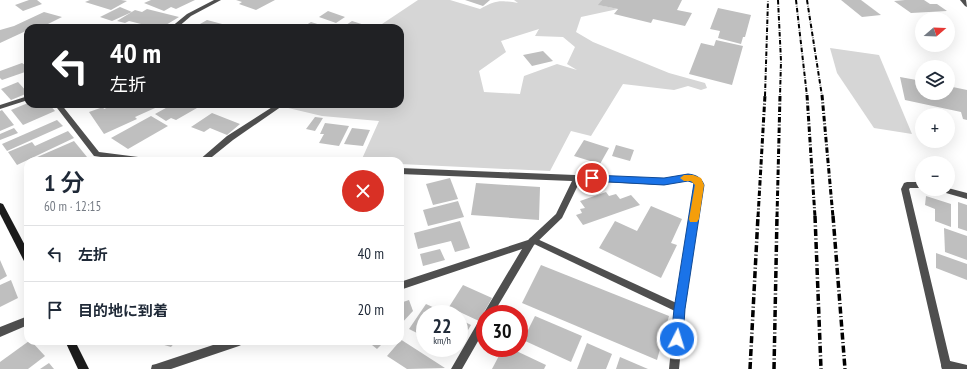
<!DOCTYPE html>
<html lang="ja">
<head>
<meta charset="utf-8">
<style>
	body { margin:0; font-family:"PT Sans Narrow","Noto Sans JP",sans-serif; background:#f6f6f7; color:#1f2937; height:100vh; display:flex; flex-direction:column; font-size:15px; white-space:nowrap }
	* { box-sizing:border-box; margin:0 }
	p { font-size:13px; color:#747a83 }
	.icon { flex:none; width:22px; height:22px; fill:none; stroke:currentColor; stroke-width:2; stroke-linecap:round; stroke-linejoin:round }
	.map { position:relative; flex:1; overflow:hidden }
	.sheet { position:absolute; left:24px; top:157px; width:380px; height:188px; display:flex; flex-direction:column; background:#fff; border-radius:12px; box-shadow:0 4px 16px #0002 }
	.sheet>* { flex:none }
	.top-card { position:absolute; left:24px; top:24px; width:380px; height:84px; border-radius:12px; box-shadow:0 4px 16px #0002; background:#202124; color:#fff; overflow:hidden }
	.needle { width:26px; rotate:71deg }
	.fabs { position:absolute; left:915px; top:12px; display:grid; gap:8px }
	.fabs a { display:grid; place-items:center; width:40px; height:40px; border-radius:50%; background:#fff; box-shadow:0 4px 16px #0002; font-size:20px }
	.speed { position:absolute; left:416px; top:305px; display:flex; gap:8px; font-size:20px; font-weight:700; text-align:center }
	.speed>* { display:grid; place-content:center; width:52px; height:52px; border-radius:50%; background:#fff; box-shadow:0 4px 16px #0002; line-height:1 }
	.speed small { font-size:10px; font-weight:400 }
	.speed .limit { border:6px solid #d22; background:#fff; color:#111 }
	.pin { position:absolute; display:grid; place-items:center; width:34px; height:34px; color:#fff; margin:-17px; border:2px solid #fff; border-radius:50%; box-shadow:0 1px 4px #0007 }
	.me { position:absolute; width:44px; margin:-22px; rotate:5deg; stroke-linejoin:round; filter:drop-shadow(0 0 3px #0008) }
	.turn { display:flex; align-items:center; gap:14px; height:84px; padding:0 20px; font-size:18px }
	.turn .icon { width:52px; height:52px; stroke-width:2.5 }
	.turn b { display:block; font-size:28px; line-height:34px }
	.round { display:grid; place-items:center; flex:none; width:42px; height:42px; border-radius:21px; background:#f6f6f7 }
	.head { display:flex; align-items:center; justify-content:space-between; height:68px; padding:0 20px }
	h1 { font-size:24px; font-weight:600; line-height:30px }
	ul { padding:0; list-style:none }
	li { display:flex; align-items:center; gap:12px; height:56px; padding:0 20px; border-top:1px solid #e0e1e3 }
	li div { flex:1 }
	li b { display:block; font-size:15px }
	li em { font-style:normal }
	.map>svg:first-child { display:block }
</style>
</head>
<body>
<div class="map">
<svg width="967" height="369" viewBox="0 0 967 369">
	<rect width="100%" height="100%" fill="#fff"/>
	<g fill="#d6d6d6" fill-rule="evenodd">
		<path d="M418 0H450L480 9C496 0 499 0 518 3L514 0H602L599 5 618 9 581 17 576 32 593 42 669 73 705 83 707 88 701 90 688 86 674 90 623 84 591 136 571 131 550 171 400 164V161H361L379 121 322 116 284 107 288 104H400V28H376ZM539 29 535 36 563 37 575 47 567 64 577 70 557 64 524 76 520 94 484 92 479 71 506 52 501 41Z"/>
		<polygon points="830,48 879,55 912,134 874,128 837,73"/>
	</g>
	<g fill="#bfbfbf">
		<polygon points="29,0 37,0 42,4 23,11 15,5"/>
		<polygon points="90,0 121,0 127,1 111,10 85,2"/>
		<polygon points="151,0 195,0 176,9 171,7 164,11 144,3"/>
		<polygon points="236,0 275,0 256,10 239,4 242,2"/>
		<polygon points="465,0 490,0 483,6"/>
		<polygon points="602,0 682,0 677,10 692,13 685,26 653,19 651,23 614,14 618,9 598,5"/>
		<polygon points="841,0 861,0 881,15 862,17"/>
		<polygon points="905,0 924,0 930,4 937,4 947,11 911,13 894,1"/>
		<polygon points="120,7 132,12 112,21 100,17"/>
		<polygon points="718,8 751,15 745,37 743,37 741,44 718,38 720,31 710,29"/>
		<polygon points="147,9 179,17 161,28 140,28 145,25 129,21 125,23 117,21 135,10 142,12"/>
		<polygon points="328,11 345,17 336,23 319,17"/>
		<polygon points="44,12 62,17 46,25 44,25 37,28 28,28 28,30 0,43 0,30 14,26"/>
		<polygon points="207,20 226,25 221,28 193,28"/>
		<polygon points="352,21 371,27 369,28 343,27"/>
		<polygon points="311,22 330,28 303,27"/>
		<polygon points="716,40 743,46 732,85 689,74 701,43 714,46"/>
		<polygon points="543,51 553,61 532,66 523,55"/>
		<polygon points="22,63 25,65 28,64 28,75 25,72 2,80 0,78 0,71"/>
		<polygon points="900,77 922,81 922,93 948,93 948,86 967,90 967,120 963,119 961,112 905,100"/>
		<polygon points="18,82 28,93 11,100 1,89"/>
		<polygon points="28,103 49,104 55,111 23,125 11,110"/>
		<polygon points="116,104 164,104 135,117 137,119 104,134 89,112 103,107 104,109"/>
		<polygon points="173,104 190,104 197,108 176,120 171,118 166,121 155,114"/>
		<polygon points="2,110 14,125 0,131 0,111"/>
		<polygon points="212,113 240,124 227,135 210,128 204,132 191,127"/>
		<polygon points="151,116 168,126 128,149 111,138"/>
		<polygon points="315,117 323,118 315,131 306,129"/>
		<polygon points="57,120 63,126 7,151 2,144"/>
		<polygon points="325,123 349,126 339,146 319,143 324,134 320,134"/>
		<polygon points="14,128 18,133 0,140 0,134"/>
		<polygon points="352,128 370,130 363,146 344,144"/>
		<polygon points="68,131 74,138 17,165 8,152 32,142 35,146"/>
		<polygon points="584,140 609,148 600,164 574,156"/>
		<polygon points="74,141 87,157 79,161 37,161 35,158"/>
		<polygon points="616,145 634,150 630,161 612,156"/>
		<polygon points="450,178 458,199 433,205 426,184"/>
		<polygon points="476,183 540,187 539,220 471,215"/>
		<polygon points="606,192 609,196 616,194 620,199 631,195 640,205 583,225 576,215 582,213 580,209 585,208 580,201"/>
		<polygon points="926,196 951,204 951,227 935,221 935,209 925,205"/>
		<polygon points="458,201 464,217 428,226 423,210"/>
		<polygon points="958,202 967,205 967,231 958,228"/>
		<polygon points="651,206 682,219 671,243 677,245 661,278 599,248 615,221 637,231"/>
		<polygon points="460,221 470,248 455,252 451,241 418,249 414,233"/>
		<polygon points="944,228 967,236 967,260 945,252"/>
		<polygon points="400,231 401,231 403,265 400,266"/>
		<polygon points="440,249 445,260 423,266 420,254"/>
		<polygon points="936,253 967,264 967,280 936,268"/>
		<polygon points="0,260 7,276 0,280"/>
		<polygon points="541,265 669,316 657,360 522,303"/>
		<polygon points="11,280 18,298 0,307 0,285"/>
		<polygon points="463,285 492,298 479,321 449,307"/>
		<polygon points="409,300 413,311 400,325 400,303"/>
		<polygon points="426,304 448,314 425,314 425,337 409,329"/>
		<polygon points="535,316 582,336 571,362 523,340"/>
		<polygon points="459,319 471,325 459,345"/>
		<polygon points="400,339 445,368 407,369 387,356 400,341"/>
		<polygon points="29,341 31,341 45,356 28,369 0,369 0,362"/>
		<polygon points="151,341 176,341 171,347"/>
		<polygon points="367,341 385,341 377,349"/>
		<polygon points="587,343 612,354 606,369 577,369"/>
		<polygon points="503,348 510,348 546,365 544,369 492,369"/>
		<polygon points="620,357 648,369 616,369"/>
		<polygon points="49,363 54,369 40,369"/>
	</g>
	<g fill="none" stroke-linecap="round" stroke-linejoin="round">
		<g fill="#4f4f4f" fill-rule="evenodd">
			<polygon points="277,104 285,104 233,140 207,161 198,161 227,136"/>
			<polygon points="533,237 683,306 685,309 683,312 680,313 677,312 530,242 529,240 530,238"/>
			<polygon points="28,316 28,325 0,337 0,327"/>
			<polygon points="946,360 967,365 967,369 942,369 941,365 942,361"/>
		</g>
		<g fill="#4f4f4f" fill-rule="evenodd">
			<polygon points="214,0 221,0 191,16 177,28 170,28 187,14"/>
			<polygon points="960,0 966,0 967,7 965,6"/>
			<polygon points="28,96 28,100 0,109 0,105"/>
			<polygon points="54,104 61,104 99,152 146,158 150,161 128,161 94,156"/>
			<polygon points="400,168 575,175 578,174 581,176 664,179 688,174 701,179 703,185 685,309 679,369 669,369 675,309 694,183 688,180 664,185 580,181 562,218 534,245 493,314 485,314 485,329 462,369 451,369 481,317 484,316 483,314 485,311 522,249 400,290 400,282 528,240 556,214 572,181 400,174"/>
			<polygon points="907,182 922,182 922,188 910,188 909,189 952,369 942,369 901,189 904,183"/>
			<polygon points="948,188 967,193 967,199 939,191 938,189 948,189"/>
			<polygon points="225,341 244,341 243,344 239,346 171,369 151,369 152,365 156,364"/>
		</g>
		<g fill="#1c1c1c" fill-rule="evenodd">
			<polygon points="0,203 3,204 28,251 28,264 25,263 0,214"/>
			<polygon points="65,341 75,341 89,369 78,369"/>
		</g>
		<g stroke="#000" stroke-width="2" stroke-dasharray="4.5 1.5 0.5 1.5" stroke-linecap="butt">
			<polyline points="778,0 781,61 780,96"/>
			<polyline points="796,0 807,96"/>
			<polyline points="807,0 822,96"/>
			<polyline points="765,96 768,0"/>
		</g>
		<g stroke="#000" stroke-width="3" stroke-dasharray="5.5 2 1 2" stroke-linecap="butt">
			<polyline points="807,95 815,217"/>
			<polyline points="822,95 833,217"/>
			<polyline points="758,217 765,95"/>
			<polyline points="777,217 780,95"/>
		</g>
		<g stroke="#000" stroke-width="3.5" stroke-dasharray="7 2.5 1 2.5" stroke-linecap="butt">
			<polyline points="815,216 821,369"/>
			<polyline points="833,216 845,369"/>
			<polyline points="750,369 758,216"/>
			<polyline points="774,369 777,216"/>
		</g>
	</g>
	<path fill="#1a73e8" stroke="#114b97" d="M688 174C696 175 701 177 704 185L685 309 683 339 681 343 677 344 673 343 671 339 674 309 694 183 688 181 664 185 592 181 588 178 592 175 664 178Z"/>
	<polygon fill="#f59e0b" points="693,175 701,178 704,185 699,219 697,222 690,222 689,219 695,185 691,181 684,181 680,178 684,175"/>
</svg>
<div class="fabs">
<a><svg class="needle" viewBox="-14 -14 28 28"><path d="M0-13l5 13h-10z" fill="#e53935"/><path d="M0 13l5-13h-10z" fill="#747a83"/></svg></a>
<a><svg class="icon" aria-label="layers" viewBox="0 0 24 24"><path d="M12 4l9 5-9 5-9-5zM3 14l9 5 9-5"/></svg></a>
<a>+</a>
<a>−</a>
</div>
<div class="speed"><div>22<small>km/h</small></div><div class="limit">30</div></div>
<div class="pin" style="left:592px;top:178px;background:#d93025"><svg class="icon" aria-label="arrive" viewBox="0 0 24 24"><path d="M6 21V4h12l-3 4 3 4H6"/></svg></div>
<svg class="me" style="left:677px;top:339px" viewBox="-20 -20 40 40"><circle r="17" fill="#1a73e8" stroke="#fff" stroke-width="3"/><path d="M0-11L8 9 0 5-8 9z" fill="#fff"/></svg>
<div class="top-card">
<div class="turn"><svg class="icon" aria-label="left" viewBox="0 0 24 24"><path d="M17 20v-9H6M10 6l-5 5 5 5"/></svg><div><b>40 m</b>左折</div></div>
</div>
<section class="sheet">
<div class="head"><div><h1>1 分</h1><p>60 m · 12:15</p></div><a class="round" style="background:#d93025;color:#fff"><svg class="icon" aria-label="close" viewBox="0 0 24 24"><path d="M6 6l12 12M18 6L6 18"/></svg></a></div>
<ul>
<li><svg class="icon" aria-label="left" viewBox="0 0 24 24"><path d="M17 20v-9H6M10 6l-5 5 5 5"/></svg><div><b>左折</b></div><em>40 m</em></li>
<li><svg class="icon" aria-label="arrive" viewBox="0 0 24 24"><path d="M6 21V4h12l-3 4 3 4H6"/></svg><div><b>目的地に到着</b></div><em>20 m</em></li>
</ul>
</section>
</div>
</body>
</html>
